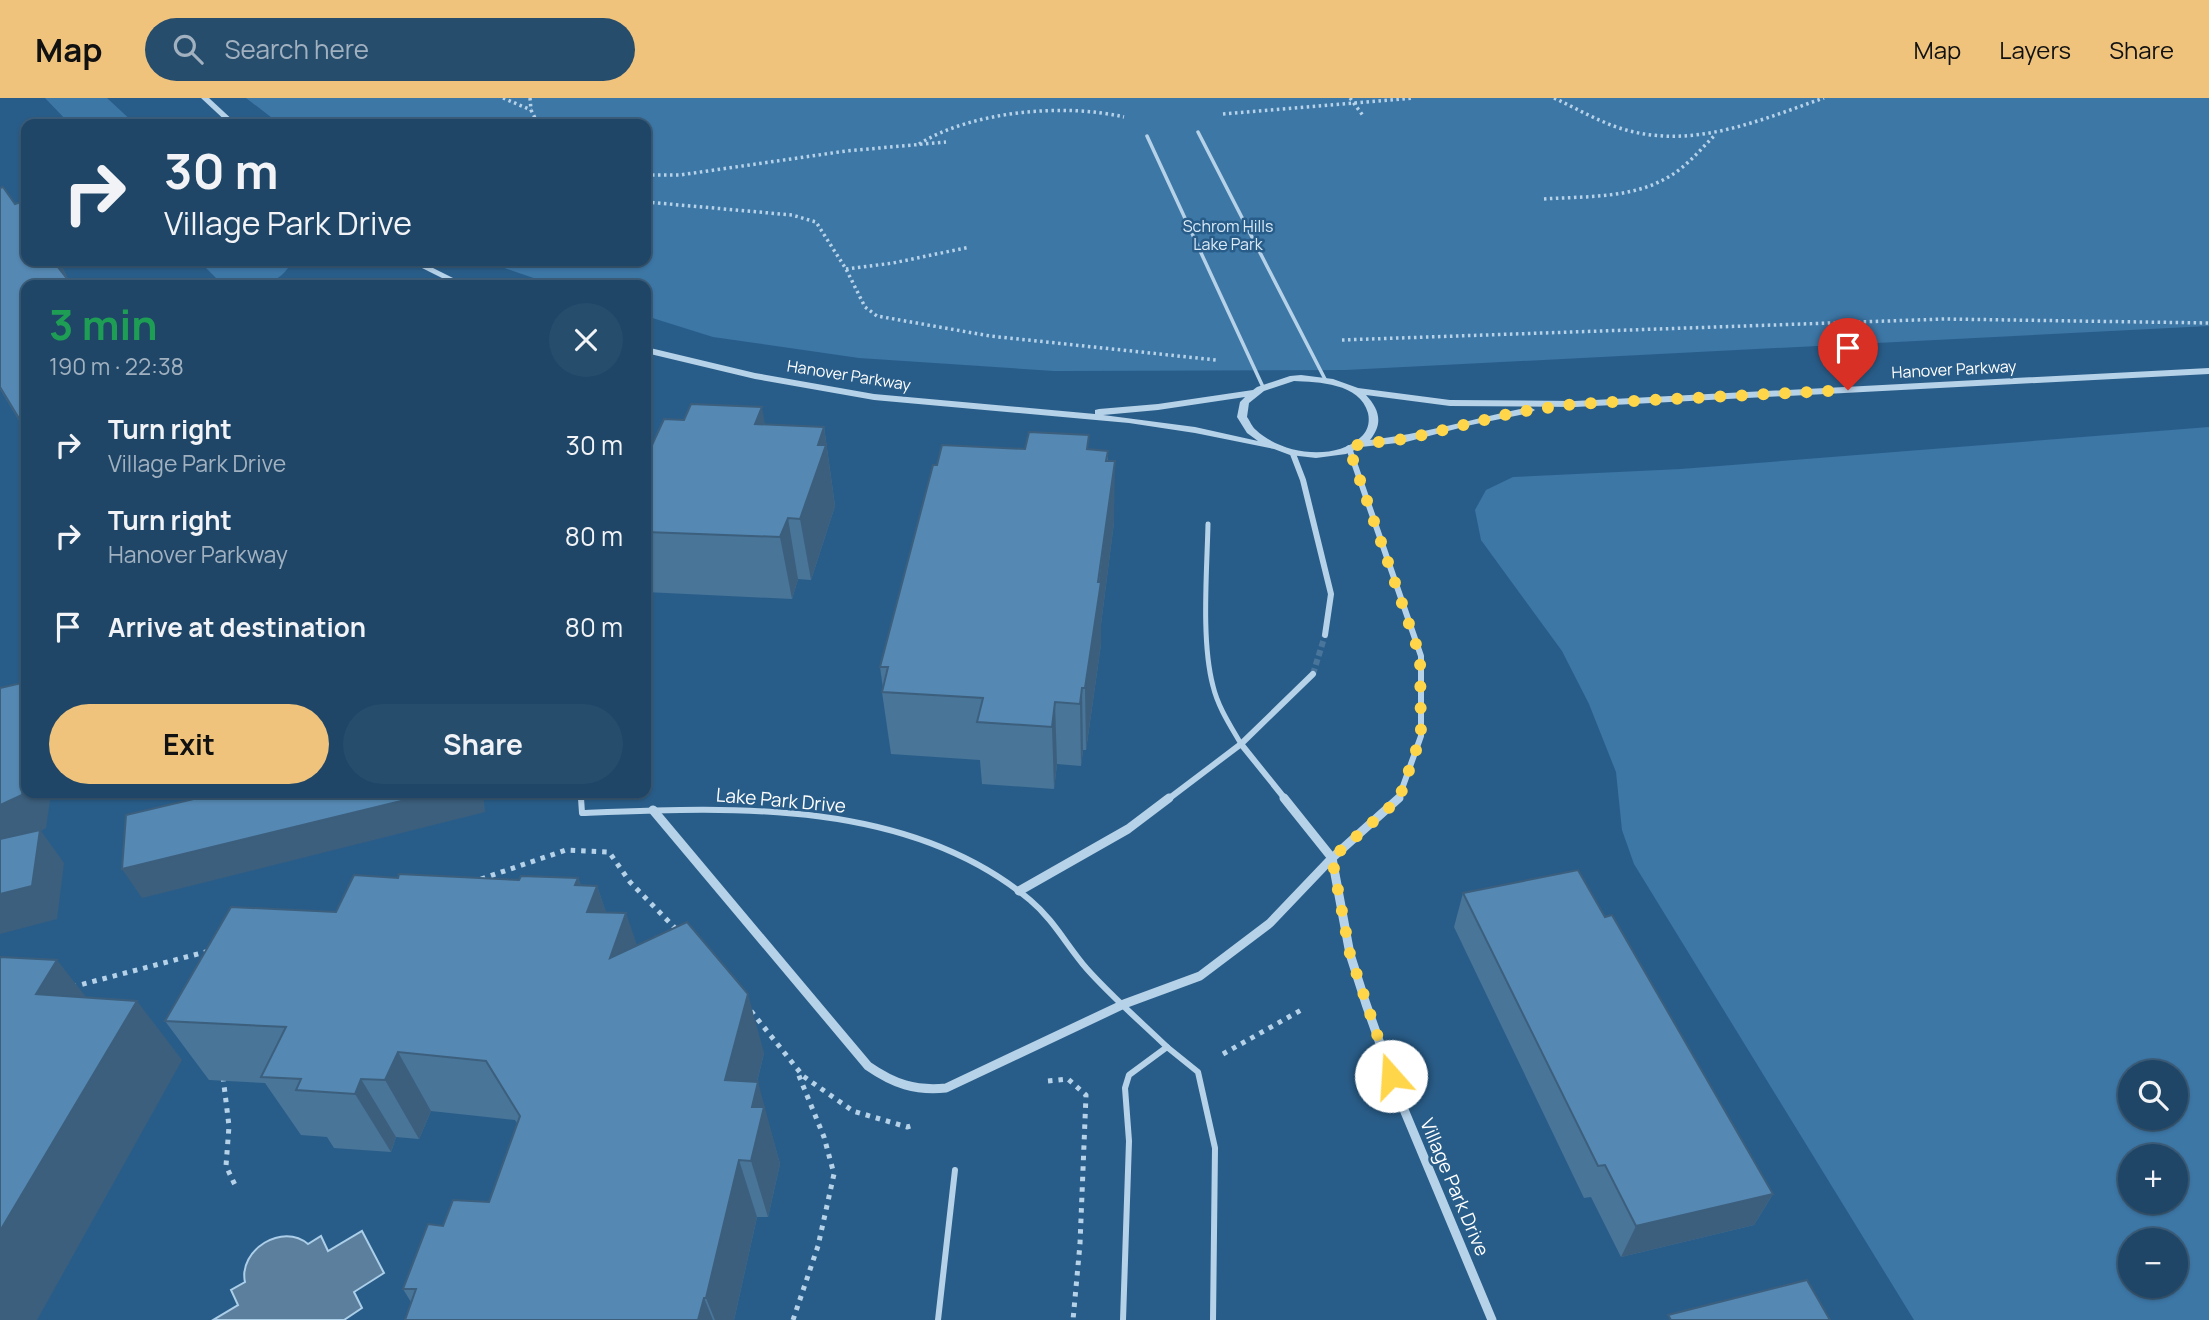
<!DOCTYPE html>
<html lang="en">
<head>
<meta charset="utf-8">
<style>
	body { margin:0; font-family:Manrope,sans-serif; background:#274d6d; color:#f1f3f6; height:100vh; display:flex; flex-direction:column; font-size:26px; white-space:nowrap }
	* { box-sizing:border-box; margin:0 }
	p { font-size:23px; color:#a1b1c0 }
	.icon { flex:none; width:38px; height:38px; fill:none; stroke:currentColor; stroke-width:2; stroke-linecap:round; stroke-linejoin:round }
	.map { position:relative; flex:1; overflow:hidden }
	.panel { position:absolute; left:21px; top:182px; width:630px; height:518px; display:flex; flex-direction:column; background:#1f4667; border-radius:14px; box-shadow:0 2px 5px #0004,0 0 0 2px #3c5e7b }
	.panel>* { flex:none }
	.banner { position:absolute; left:21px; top:21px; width:630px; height:147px; border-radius:14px; box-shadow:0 2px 5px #0004,0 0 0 2px #3c5e7b; background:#1f4667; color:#f1f3f6; overflow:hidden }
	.controls { position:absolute; left:2118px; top:962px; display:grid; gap:14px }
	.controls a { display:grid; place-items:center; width:70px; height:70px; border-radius:50%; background:#1f4667; box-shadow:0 2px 5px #0004,0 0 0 2px #3c5e7b; font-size:35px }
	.pin { position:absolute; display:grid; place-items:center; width:60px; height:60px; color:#fff; margin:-72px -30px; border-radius:50% 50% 50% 0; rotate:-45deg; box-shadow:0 0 7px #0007 }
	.pin .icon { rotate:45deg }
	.me { position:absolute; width:77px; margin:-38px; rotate:341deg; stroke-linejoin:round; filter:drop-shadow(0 0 5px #0008) }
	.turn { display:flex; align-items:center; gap:24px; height:147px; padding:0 28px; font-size:32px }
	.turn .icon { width:91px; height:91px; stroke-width:2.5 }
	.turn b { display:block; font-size:49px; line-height:60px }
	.round { display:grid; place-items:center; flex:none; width:74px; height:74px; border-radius:37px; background:#274d6d }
	.headline { display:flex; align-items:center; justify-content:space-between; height:119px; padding:0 28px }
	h1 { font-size:42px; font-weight:700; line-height:52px; color:#1e9e55 }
	.button { display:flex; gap:14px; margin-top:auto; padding:14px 28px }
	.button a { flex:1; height:80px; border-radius:42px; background:#f0c37d; color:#111; font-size:28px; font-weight:700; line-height:80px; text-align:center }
	.button a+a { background:#274d6d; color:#f1f3f6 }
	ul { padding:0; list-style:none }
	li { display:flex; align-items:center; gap:21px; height:91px; padding:0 28px }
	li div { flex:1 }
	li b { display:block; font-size:26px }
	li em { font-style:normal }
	header { display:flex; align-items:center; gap:42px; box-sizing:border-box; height:98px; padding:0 35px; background:#f0c37d; color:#111 }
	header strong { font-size:33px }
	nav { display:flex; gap:38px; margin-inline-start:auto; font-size:24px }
	.search { width:490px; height:63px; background:#274d6d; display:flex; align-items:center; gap:18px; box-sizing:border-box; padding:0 24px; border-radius:38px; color:#a1b1c0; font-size:26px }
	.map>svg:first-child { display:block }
</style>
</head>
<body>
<header>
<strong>Map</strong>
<div class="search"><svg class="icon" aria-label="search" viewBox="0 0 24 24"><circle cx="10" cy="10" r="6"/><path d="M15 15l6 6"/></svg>Search here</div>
<nav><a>Map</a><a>Layers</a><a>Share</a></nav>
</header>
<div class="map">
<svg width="2209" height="1222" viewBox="0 0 2209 1222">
	<rect width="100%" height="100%" fill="#295d89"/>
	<g fill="#3d77a6" fill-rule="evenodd">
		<polygon points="45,0 107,0 135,26 70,26"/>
		<polygon points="246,0 2209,0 2209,228 1345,272 1054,273 859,260 713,239 646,218 646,187 554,187 484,163 646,163 646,26 280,26"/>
		<path d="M199 163H280L288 170C274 191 245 187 223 187Z"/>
		<path d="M2209 329V1222H1914L1634 766 1622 732 1616 674 1589 606 1562 553 1481 442 1475 412 1486 392 1513 379 1681 371ZM2130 975H2175V1020H2130ZM2130 1059H2175V1104H2130ZM2130 1143H2175V1188H2130Z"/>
	</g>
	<path fill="#5c7f9d" stroke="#abcee9" stroke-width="2" d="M362 1133 384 1175 354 1194 362 1210 344 1222H213L238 1207 231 1192 245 1184C238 1152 283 1124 308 1146L321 1138 328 1153Z"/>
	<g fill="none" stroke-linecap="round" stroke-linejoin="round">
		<polyline stroke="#49759b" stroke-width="6" stroke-dasharray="6 3.5" stroke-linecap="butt" points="1313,576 1325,537"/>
		<g stroke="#b6d2e9" stroke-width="3.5" stroke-dasharray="2.5 3.5" stroke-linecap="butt">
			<polyline points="503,0 531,12"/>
			<polyline points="530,0 531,12 538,26"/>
			<polyline points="1350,0 1364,19"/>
			<path d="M1554 0C1580 12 1606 28 1634 34 1700 49 1763 21 1824 0"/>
			<polyline points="1223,16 1414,0"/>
			<path d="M919 46C972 13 1064 5 1124 19"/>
			<polyline points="646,77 680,77 846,53 946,44"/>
			<path d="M1544 101C1586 98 1633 101 1670 78 1687 68 1700 52 1714 38"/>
			<polyline points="646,104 792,117 816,124 846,171 865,209 877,218 990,238 1216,262"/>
			<polyline points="846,171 893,165 970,149"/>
			<polyline points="1342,242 1945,221 2209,225"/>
		</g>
		<g stroke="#b6d2e9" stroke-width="5" stroke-dasharray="4.5 6" stroke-linecap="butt">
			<polyline points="481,781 566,752 609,754 630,784 677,832"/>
			<polyline points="72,889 209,853"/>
			<polyline points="751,913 803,978 853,1013 907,1029 914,1027"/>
			<polyline points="1223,956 1303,911"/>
			<polyline points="223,979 229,1028 226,1068 235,1087"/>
			<polyline points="1048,983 1068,981 1086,997 1080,1146 1073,1222"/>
			<polyline points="793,1222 818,1148 834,1076 824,1039 797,973"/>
		</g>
		<g stroke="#b6d2e9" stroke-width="3.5">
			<polyline points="1198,34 1326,283"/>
			<polyline points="1147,38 1263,289"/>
		</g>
		<g stroke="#b6d2e9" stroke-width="5">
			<path d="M1208 426C1207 473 1201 543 1213 588 1218 609 1230 627 1241 646"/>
			<polyline points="580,695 581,702"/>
		</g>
		<g stroke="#b6d2e9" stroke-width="6">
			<path d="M581 700 582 715C731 709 908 700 1030 802 1054 822 1067 848 1087 871 1112 899 1140 923 1167 949"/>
			<polyline points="938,1222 955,1072"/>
			<polyline points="1123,1222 1129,1043 1125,990 1129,977 1167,949 1198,974 1215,1050 1213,1222"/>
		</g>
		<g stroke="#b6d2e9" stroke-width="6">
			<polyline points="1349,350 1421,558 1421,638 1398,702"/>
			<polyline points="1293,356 1303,382 1331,496 1325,537"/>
			<polyline points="1241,646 1286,702"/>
			<polyline points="1167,702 1241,646 1313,576"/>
		</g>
		<g stroke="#b6d2e9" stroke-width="9">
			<polyline points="1284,700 1332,760 1350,856 1366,906 1400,1002 1492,1222"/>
			<path d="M653 712 868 968C894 986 915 993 946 990L1124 906 1200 878 1270 825 1332 760 1399 700"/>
			<polyline points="1019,793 1128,731 1169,700"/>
		</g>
		<g fill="#b6d2e9" fill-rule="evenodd">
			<polygon points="201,0 209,0 237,26 229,26"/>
			<polygon points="408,163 419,163 467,187 456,187"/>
			<path d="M646 249 755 275 874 296 1095 316V312L1099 311 1158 306 1253 292 1257 289 1290 278 1301 277 1333 281 1358 290 1450 302 1575 303 2209 270V276L1575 309 1450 308 1366 297C1380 312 1383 326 1370 342 1424 336 1476 320 1530 309L1535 312 1530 315 1471 327 1406 344 1361 349 1346 356 1316 360 1290 357 1274 351 1195 335 1129 325 874 302 755 281 646 255ZM1294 283C1318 284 1360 285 1368 315 1370 324 1368 333 1361 339 1334 364 1281 356 1256 332 1252 329 1250 323 1247 319L1249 305 1264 293ZM1245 299 1240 304 1237 319 1247 335 1258 343 1195 329 1103 317 1158 312Z"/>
		</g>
	</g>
	<g fill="#497599">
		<polygon points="0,90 59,163 70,185 26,187 26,334 0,291"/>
		<polygon points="765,326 824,329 835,408 811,482 798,481 792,501 646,494 646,360"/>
		<polygon points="1025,351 1108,353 1108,363 1114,424 1101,526 1101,546 1086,652 1083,652 1081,668 1057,666 1054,691 982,686 980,662 891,656 882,594 883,590 880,569"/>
		<polygon points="398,780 519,782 578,780 581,788 597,788 606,815 637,848 764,955 757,984 780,1066 768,1119 757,1119 734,1222 405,1222 411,1204 403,1191 443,1128 489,1104 517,1025 515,1022 431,1013 419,1041 396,1039 391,1054 334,1050 327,1039 301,1037 265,985 209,982 165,923 336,814"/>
		<polygon points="1463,795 1605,819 1773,1096 1754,1127 1621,1159 1591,1099 1584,1100 1454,829"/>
	</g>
	<g fill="#3c5f7d">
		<polygon points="51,163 59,163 71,187"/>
		<polygon points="762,309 772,369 755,326"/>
		<polygon points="824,329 835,408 811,482 800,421 818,347"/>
		<polygon points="1115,363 1114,424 1101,526 1101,546 1086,652 1085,590"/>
		<polygon points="788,420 798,481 792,501 780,439"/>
		<polygon points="1082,590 1083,652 1081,668 1080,606"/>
		<polygon points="1055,604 1057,666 1054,691 1052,629"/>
		<polygon points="26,671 26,695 51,695 46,730 41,733 64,765 57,821 0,836 0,707"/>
		<polygon points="434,695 483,695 485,714 142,800 122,771"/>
		<polygon points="578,780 589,809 597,788 616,843 626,815 647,876 632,921 575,787"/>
		<polygon points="57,862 104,922 36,896"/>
		<polygon points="748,896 764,955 743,1040 725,982"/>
		<polygon points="137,903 182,962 37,1222 0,1222 0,1133"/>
		<polygon points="398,954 431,1013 419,1041 385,982"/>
		<polygon points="361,981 396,1039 391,1054 355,996"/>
		<polygon points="758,984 780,1066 768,1119 751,1063 752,1009"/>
		<polygon points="739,1062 757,1119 734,1222 715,1222 706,1200"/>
		<polygon points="1773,1096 1754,1127 1621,1159 1636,1128"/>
		<polygon points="704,1200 713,1222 698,1222"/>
	</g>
	<g fill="#5588b2" stroke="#3c5f7d" stroke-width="2">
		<polygon points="3,89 15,106 21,104 26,112 26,163 53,163 72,187 26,187 26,332 0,289 0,90"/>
		<polygon points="691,306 762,309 755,326 824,329 818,347 826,347 800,421 788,420 780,439 646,434 646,360 664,321 684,322"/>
		<polygon points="1029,334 1089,337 1087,351 1108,353 1106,363 1115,363 1098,484 1101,484 1085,590 1082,590 1080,606 1055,604 1052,629 977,624 983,600 882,594 888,569 880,569 933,367 937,367 942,347 1025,351"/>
		<polygon points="26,584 26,671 22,697 0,707 0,590"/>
		<polygon points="219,695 434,695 122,771 126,717"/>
		<polygon points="40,732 32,788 0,796 0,741"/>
		<polygon points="1578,772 1605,819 1612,817 1773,1096 1636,1128 1605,1067 1598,1068 1463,795"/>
		<polygon points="399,776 519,782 521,778 578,780 575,787 597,788 587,814 626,815 610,860 687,824 748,896 725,982 758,984 752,1009 764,1009 751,1063 739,1062 706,1200 704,1200 698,1222 405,1222 416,1191 403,1191 428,1126 443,1128 453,1102 489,1104 520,1018 486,963 398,954 385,982 361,981 355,996 296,992 301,981 261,979 286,929 165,923 231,809 336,814 354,777 398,780"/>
		<polygon points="0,859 57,862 36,896 137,903 0,1133"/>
		<polygon points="1807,1182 1830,1222 1671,1222 1668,1217"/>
	</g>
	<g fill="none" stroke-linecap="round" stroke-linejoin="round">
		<polyline stroke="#ffd54a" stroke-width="12" stroke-dasharray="0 21.6" points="1391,978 1350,856 1332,760 1399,701 1421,638 1420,558 1349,350 1360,346 1406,341 1517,314 1575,306 1848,292"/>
	</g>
	<g text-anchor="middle" stroke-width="5" stroke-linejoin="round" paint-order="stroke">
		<g font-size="16" fill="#daeaf7" stroke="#295d89">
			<text x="1228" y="134">Schrom Hills<tspan x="1228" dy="18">Lake Park</tspan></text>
		</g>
		<g font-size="16" fill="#fff" stroke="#295d89">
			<text transform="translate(1954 271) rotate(-3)" y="6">Hanover Parkway</text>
			<text transform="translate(849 277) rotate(9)" y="6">Hanover Parkway</text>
		</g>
		<g font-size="19" fill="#fff" stroke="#295d89">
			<text transform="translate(781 702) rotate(5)" y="7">Lake Park Drive</text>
			<text transform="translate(1455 1089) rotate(67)" y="7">Village Park Drive</text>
		</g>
	</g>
</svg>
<div class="controls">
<a><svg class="icon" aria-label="search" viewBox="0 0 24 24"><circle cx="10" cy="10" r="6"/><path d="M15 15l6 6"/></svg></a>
<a>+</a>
<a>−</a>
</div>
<div class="pin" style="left:1848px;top:292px;background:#d93025"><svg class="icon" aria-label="arrive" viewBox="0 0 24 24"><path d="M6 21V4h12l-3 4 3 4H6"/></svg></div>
<svg class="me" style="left:1391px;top:978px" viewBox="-20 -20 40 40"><circle r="19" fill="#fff"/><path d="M0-13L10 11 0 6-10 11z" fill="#ffd54a"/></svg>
<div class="banner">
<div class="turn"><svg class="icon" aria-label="right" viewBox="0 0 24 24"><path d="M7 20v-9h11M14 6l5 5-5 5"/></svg><div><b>30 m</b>Village Park Drive</div></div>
</div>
<section class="panel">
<div class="headline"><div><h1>3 min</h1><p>190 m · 22:38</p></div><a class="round"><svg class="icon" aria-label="close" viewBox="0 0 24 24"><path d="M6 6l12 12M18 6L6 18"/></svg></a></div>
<ul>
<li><svg class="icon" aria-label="right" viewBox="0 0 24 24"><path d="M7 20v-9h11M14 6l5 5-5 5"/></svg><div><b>Turn right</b><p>Village Park Drive</p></div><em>30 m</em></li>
<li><svg class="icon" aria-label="right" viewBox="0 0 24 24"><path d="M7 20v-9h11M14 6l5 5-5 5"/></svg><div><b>Turn right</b><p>Hanover Parkway</p></div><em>80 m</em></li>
<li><svg class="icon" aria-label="arrive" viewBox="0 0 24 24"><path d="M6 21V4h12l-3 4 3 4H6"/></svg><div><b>Arrive at destination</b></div><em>80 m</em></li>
</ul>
<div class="button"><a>Exit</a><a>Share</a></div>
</section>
</div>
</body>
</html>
